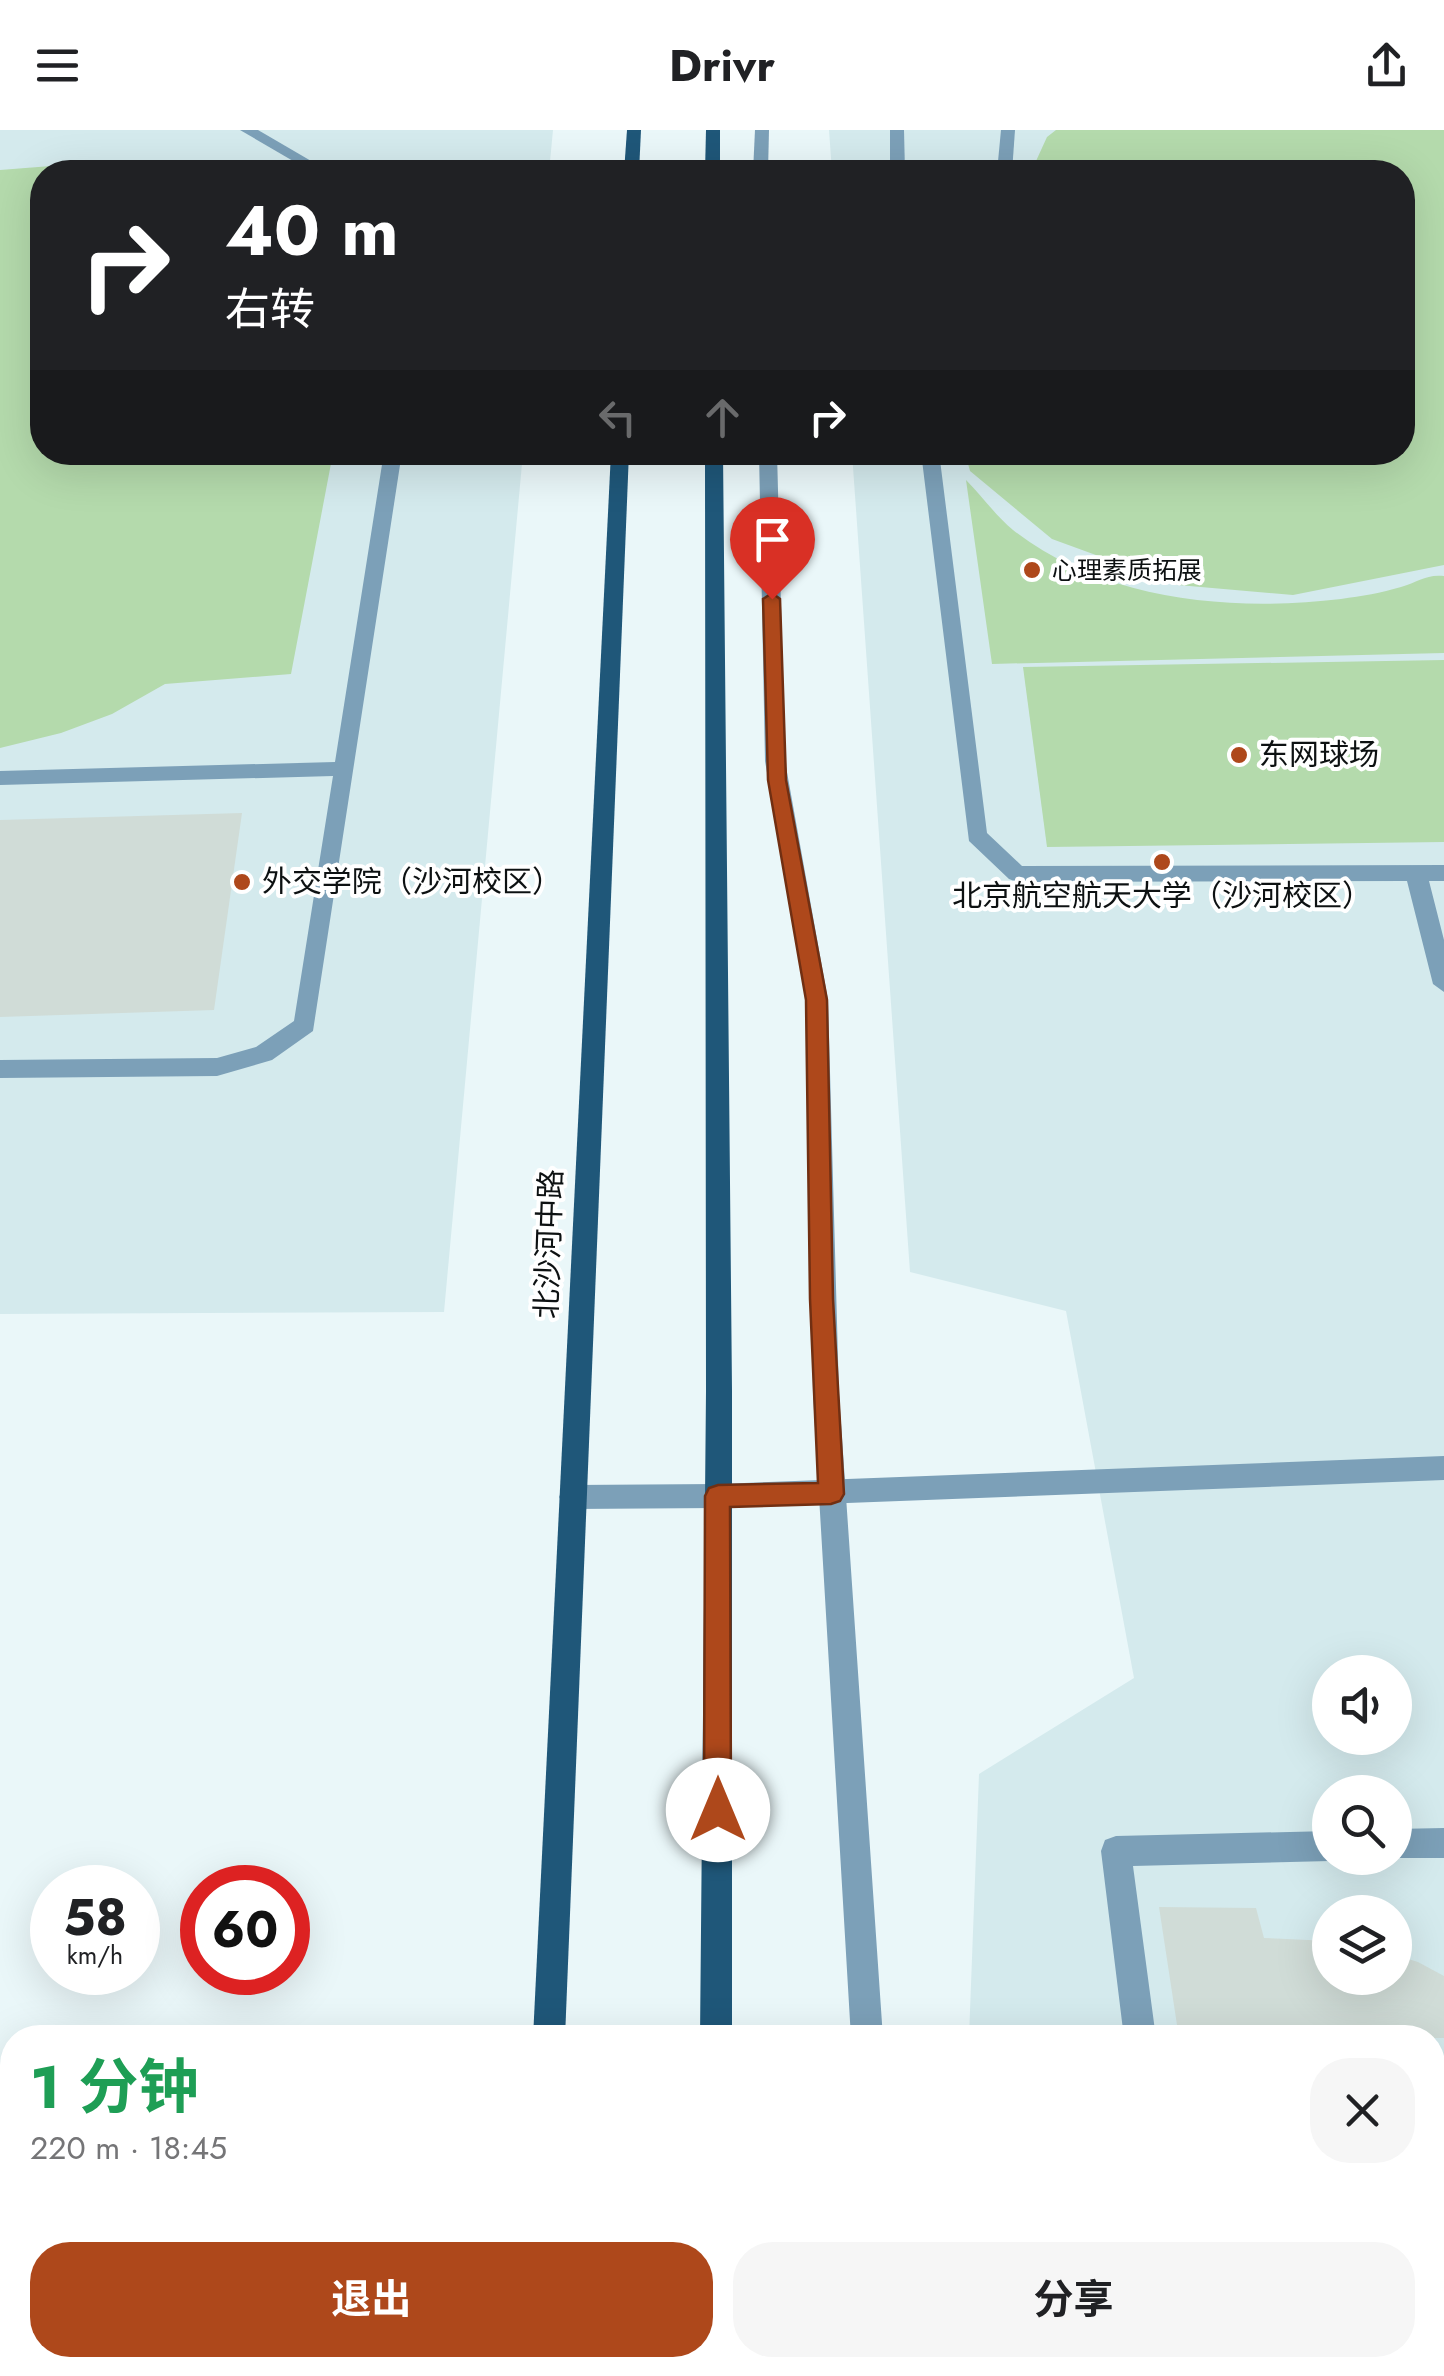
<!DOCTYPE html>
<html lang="zh">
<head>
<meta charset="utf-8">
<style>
	body { margin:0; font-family:Jost,"Noto Sans SC",sans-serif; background:#f6f6f6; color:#202124; height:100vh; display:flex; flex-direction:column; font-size:38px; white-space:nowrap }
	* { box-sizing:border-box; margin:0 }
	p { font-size:32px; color:#757577 }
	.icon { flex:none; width:55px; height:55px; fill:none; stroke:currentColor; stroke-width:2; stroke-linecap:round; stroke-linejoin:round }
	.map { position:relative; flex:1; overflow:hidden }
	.side { position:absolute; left:0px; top:1895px; width:1445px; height:352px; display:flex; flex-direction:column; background:#fff; border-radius:40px 40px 0 0; box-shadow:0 10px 40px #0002 }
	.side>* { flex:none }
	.top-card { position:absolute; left:30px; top:30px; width:1385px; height:305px; border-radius:40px; box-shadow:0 10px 40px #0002; background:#202124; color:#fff; overflow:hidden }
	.tools { position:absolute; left:1312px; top:1525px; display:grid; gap:20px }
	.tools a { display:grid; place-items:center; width:100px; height:100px; border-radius:50%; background:#fff; box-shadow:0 10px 40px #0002; font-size:50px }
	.speed { position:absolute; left:30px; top:1735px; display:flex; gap:20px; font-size:50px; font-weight:700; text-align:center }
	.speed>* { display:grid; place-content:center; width:130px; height:130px; border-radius:50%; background:#fff; box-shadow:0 10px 40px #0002; line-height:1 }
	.speed small { font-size:25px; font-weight:400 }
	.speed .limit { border:15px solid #d22; background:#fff; color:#111 }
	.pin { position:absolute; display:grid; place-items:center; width:85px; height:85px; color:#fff; margin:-102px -42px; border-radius:50% 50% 50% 0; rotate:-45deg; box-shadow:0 0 10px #0007 }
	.pin .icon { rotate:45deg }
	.me { position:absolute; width:110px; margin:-55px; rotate:0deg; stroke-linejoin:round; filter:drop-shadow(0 0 8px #0008) }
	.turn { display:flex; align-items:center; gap:35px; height:210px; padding:0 30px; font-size:45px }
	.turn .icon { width:130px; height:130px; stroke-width:2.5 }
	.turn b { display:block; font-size:70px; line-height:85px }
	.lanes { display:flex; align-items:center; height:95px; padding:0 30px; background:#0003; justify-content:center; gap:50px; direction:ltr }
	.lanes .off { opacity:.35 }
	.round { display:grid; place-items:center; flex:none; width:105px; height:105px; border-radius:40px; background:#f6f6f6 }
	.overview { display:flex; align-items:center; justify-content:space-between; height:170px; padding:0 30px }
	h1 { font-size:60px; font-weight:700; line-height:75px; color:#1e9e55 }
	.button { display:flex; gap:20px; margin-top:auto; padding:20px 30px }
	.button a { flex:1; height:115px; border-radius:40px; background:#ae481b; color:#fff; font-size:40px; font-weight:700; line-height:115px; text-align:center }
	.button a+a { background:#f6f6f6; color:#202124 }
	header { display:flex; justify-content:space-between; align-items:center; height:130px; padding:0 30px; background:#fff; font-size:45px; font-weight:700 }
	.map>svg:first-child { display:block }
</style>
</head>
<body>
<header><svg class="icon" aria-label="menu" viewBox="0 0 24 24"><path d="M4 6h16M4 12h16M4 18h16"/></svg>Drivr<svg class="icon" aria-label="share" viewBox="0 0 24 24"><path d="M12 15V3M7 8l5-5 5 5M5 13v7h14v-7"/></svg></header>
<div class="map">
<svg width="1444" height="2246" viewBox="0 0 1444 2246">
	<rect width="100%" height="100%" fill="#eaf7f9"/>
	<g fill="#d4eaed" fill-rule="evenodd">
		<polygon points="0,0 553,0 549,42 42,42 42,322 523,323 444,1182 0,1184"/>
		<path d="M829 0H1444V2246H992L991 2235H1432V1908L969 1907 979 1644 1134 1548 1066 1181 910 1142 852 323 1402 322V42H832ZM1330 1542H1395V1608H1330ZM1330 1662H1395V1728H1330ZM1330 1782H1395V1848H1330Z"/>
	</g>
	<g fill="#b4daac">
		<polygon points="1056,0 1444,0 1444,435 1293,465 1178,455 1052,409 970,341 965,323 1402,322 1402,42 1031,42 1047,7"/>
		<polygon points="102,32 177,42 42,42 42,322 333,323 291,544 165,554 112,584 61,603 0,618 0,40"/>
		<path d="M966 350C982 366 996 386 1013 400 1104 471 1231 482 1341 469 1362 466 1381 463 1401 457 1418 452 1426 444 1444 446V523L992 534Z"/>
		<polygon points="1444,530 1444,712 1047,717 1023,537"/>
	</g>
	<g fill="#d0dcd7">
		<polygon points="242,683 214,880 0,887 0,690"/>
		<polygon points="1159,1777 1256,1778 1264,1808 1330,1811 1330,1848 1395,1848 1395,1825 1418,1832 1444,1846 1444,1908 1179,1908"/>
	</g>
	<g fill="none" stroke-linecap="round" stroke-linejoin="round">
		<g fill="#7ca0b8" fill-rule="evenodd">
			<polygon points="755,0 769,0 768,42 753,42"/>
			<polygon points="1001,0 1015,0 1012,42 997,42"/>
			<polygon points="759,322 777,322 785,631 828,870 839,1264 883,1908 851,1908 813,1264 806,870 765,631"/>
			<polygon points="868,2235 902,2235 903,2246 867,2246"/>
		</g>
		<g fill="#7ca0b8" fill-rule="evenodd">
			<polygon points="240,0 258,0 330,42 312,42"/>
			<polygon points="890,0 904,0 905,42 890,42"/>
			<polygon points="384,322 402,322 313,901 272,930 217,946 0,948 0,930 217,928 256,917 294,891 333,646 0,655 0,641 335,632"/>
			<polygon points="921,322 939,322 987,703 1022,736 1444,735 1444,751 1429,751 1444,810 1444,862 1433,854 1407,751 1017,752 1009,749 969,711"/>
			<polygon points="1444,1326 1444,1350 718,1378 708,1374 704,1366 708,1358 718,1354"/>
			<polygon points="1444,1698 1444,1728 1392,1728 1395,1728 1395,1699"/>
			<polygon points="1330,1701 1330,1728 1338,1728 1330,1731 1133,1736 1156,1908 1124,1908 1101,1721 1105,1710 1116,1706"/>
			<polygon points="1164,2235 1198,2235 1200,2246 1164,2246"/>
		</g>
		<polygon fill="#7ca0b8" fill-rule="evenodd" points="718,1354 728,1358 732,1366 728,1374 718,1378 573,1379 563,1375 559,1367 563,1359 573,1355"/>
		<g fill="#1f5779" fill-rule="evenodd">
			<polygon points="627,0 641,0 639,42 624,42"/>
			<polygon points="706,0 720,0 720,42 705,42"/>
			<polygon points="611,322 629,322 565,1908 533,1908"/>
			<polygon points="705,322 723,322 732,1261 732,1908 700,1908 706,1261"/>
			<polygon points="518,2235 552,2235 552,2246 516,2246"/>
			<polygon points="697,2235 731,2235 732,2246 696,2246"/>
		</g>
	</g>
	<polygon fill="#ae481b" stroke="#712f12" stroke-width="2.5" points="772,463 780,469 786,650 827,870 833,1169 844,1364 840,1371 831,1374 730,1377 731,1680 727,1689 718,1693 708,1689 704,1680 705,1366 709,1358 718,1355 818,1353 810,1169 806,870 768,650 763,469"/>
	<g fill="#ae481b" stroke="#fff" stroke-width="4">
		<circle cx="1032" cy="440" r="10"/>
		<circle cx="1239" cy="625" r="10"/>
		<circle cx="1162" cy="732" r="10"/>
		<circle cx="242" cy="752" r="10"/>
	</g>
	<g text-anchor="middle" stroke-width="8" stroke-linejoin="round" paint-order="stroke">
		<g font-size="25" fill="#0d1112" stroke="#fff" text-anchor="start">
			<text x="1052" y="449">心理素质拓展</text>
		</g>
		<g font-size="30" fill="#0d1112" stroke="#fff" text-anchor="start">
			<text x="1259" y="635">东网球场</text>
			<text x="262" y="762">外交学院（沙河校区）</text>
			<text x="1162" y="776" text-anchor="middle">北京航空航天大学（沙河校区）</text>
		</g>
		<g font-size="30" fill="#0d1112" stroke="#fff">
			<text transform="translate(549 1114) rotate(-88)" y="10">北沙河中路</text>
		</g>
	</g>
</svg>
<div class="tools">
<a><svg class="icon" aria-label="sound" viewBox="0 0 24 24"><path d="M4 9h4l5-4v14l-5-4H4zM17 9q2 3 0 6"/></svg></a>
<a><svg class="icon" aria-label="search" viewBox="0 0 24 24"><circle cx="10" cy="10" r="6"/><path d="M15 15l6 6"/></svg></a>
<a><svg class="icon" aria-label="layers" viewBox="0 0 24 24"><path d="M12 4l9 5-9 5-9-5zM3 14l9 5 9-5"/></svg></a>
</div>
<div class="speed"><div>58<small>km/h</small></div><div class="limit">60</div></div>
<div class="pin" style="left:772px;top:469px;background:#d93025"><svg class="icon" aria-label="arrive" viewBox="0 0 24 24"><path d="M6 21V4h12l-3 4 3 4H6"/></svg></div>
<svg class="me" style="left:718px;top:1680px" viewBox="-20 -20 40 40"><circle r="19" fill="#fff"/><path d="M0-13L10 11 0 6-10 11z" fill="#ae481b"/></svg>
<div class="top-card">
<div class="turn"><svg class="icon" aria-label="right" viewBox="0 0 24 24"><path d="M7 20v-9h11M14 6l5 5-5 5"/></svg><div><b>40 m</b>右转</div></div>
<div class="lanes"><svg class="icon off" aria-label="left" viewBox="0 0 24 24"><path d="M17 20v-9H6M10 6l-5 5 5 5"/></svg><svg class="icon off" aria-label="ahead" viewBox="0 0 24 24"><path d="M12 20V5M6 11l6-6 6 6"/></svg><svg class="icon" aria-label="right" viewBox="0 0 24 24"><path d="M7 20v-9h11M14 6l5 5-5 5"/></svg></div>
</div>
<section class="side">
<div class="overview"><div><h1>1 分钟</h1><p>220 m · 18:45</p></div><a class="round"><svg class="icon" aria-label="close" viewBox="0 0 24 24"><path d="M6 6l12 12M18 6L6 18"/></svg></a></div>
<div class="button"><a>退出</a><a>分享</a></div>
</section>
</div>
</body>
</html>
